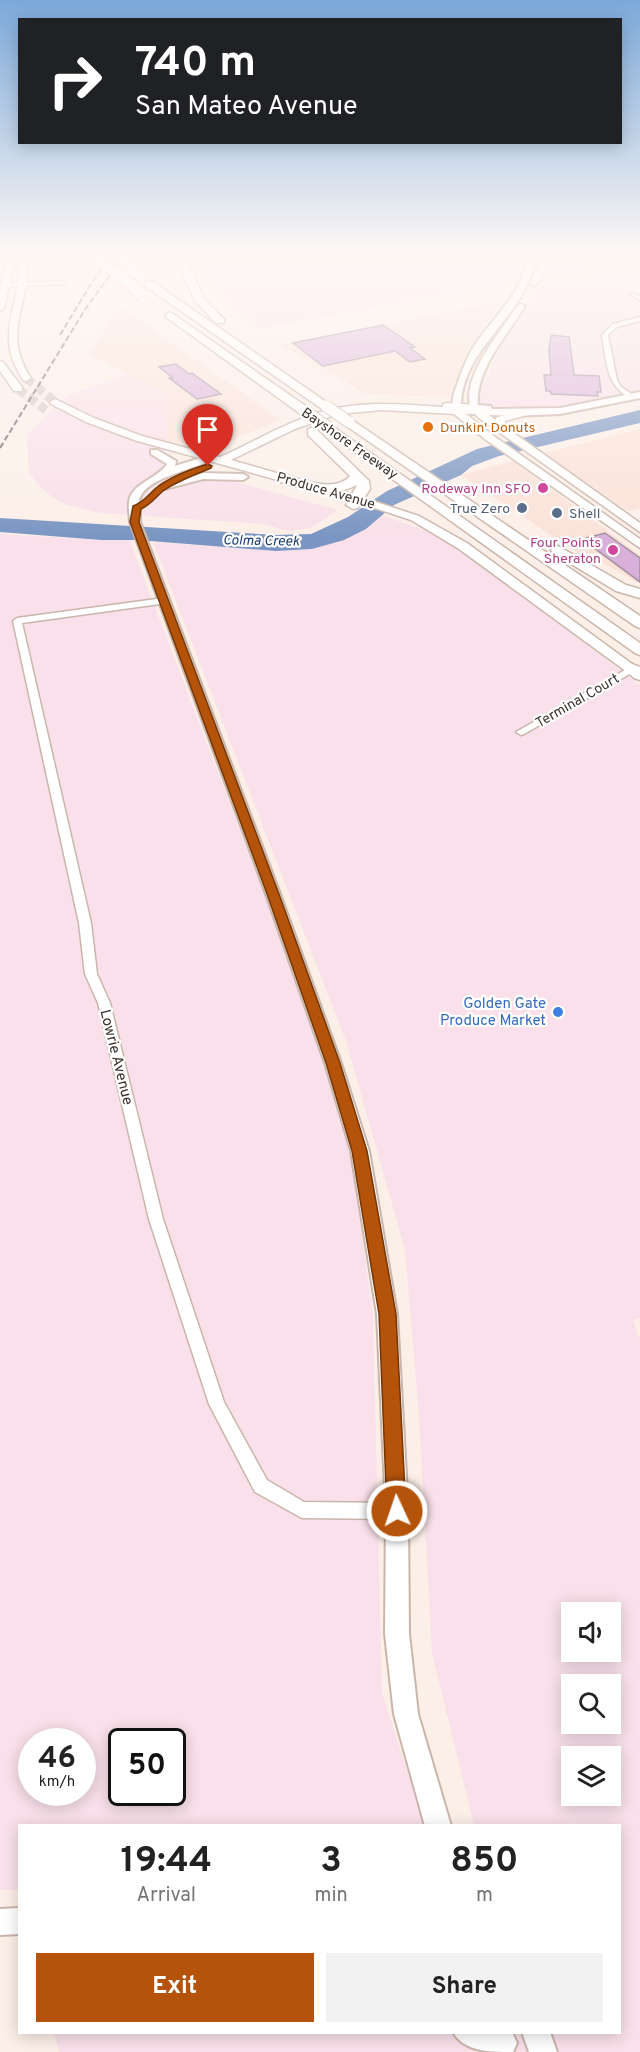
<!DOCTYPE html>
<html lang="en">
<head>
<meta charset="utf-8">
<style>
	body { margin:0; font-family:Overpass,sans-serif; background:#f2f2f2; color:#222; height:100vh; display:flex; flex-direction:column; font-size:22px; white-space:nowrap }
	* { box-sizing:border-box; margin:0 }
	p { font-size:20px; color:#767676 }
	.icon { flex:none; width:33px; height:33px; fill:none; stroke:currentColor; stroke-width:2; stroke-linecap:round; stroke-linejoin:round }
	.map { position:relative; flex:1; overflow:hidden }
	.side { position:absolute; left:18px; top:1824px; width:603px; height:210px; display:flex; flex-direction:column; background:#fff; border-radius:0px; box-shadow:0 3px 15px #0003 }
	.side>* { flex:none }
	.top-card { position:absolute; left:18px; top:18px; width:604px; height:126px; border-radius:0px; box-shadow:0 3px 15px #0003; background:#202124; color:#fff; overflow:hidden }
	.tools { position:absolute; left:561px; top:1602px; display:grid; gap:12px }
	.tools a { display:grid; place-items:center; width:60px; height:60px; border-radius:0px; background:#fff; box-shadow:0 3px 15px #0003; font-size:30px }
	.speed { position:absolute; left:18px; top:1728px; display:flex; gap:12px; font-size:30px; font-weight:700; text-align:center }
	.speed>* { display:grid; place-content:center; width:78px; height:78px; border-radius:50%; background:#fff; box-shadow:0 3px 15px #0003; line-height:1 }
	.speed small { font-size:15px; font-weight:400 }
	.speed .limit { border:3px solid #111; border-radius:9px; background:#fff; color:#111 }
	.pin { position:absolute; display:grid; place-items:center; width:51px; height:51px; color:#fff; margin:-62px -26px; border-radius:50% 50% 50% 0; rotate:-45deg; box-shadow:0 0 6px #0007 }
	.pin .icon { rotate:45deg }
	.me { position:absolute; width:66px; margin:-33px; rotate:357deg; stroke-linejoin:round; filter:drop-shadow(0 0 4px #0008) }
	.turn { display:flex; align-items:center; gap:21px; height:126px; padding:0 18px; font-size:27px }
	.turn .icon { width:78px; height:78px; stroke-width:2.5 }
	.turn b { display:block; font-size:42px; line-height:51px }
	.eta { display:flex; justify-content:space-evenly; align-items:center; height:102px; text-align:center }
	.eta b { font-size:36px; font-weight:700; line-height:42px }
	.cta { display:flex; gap:12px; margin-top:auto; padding:12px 18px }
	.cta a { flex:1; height:69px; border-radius:0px; background:#b45309; color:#fff; font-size:24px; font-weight:700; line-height:69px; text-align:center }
	.cta a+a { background:#f2f2f2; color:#222 }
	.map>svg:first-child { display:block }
</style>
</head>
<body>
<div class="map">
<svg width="640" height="2052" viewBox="0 0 640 2052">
	<rect width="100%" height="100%" fill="#fcefe8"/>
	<g fill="#fbe2d9">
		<polygon points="502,301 469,347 449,396 440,397 365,394 334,374 279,345"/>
		<polygon points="120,307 281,420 218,445 198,447 165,441 169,393 126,374 90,354"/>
		<polygon points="640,429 640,508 628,511 544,453"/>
		<polygon points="514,461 640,555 640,581 636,582 601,562 594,564 461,475"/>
	</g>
	<g fill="#f9e0ea" fill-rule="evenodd">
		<polygon points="194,252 640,252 640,259 260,328 228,301"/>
		<polygon points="640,267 640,392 586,405 548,408 504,423 478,401 497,354 539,286"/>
		<polygon points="126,374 169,393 163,462 338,510 311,528 287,531 264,524 100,513 65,504 54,498 42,489 29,473 27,435 67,396"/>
		<path d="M382 515 435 534 479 563 640 685V1318L633 1320 640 1340V2052H59L54 2033 620 2032V1826L474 1825 432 1653 419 1416 405 1250 346 1041 153 542 276 551 312 549 355 535ZM572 1612H610V1652H572ZM572 1684H610V1724H572ZM572 1756H610V1796H572Z"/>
		<path d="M0 534 101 540 129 539 299 985 350 1149 373 1315 382 1693 425 1825 20 1826 19 1890H0ZM32 1742H82V1792H32ZM122 1742H172V1792H122Z"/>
	</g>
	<polygon fill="#7995c3" points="640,410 640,423 499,456 472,466 461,475 394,505 366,529 344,540 312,549 276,551 138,540 101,540 0,532 0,518 276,535 311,534 348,517 387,491 477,449"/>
	<g fill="#d9b0da" stroke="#a091a0" stroke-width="1.5">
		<polygon points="383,325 415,347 410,348 425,359 410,362 395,351 323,366 293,343"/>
		<polygon points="551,335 569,337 574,375 599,376 601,392 597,392 598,396 551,394 550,391 546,391 544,375 551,375 549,350"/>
		<polygon points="176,364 189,374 192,373 221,394 197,399 169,378 173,378 159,367"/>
		<polygon points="605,533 640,558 640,582 582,539"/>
	</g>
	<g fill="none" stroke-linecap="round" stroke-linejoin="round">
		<g stroke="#d5c9c3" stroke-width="9" stroke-dasharray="9 4.5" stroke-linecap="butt">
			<polyline points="26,378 55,402"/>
			<polyline points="18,389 46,410"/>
		</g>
		<g stroke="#cab5aa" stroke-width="3">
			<g id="street">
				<polygon points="66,281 64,284 0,287 0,283"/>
				<polygon points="631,293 640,296 640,300 631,295"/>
				<path d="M640 317V321L617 327 608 335 617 380 621 387 635 396 636 397 633 399C605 387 607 362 602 335L613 324Z"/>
				<polygon points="164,598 168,601 167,603 22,623 91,923 97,974 110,1003 163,1219 224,1402 267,1480 304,1502 397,1503 403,1505 405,1511 403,1517 397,1519 302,1518 255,1492 209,1404 149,1219 98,1003 85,974 79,923 13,621 17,618"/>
				<polygon points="632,666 636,669 635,671 524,734 521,735 516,732"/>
			</g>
		</g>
		<g stroke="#cab5aa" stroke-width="4">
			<g id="secondary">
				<path d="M526 252H534C537 310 459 346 461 408L471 409C460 377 501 332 517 306L521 304 525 306C508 335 475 369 478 405L491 406 492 409 560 408 640 392V398L560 414 511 416 454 413C450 403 454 392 458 382 463 367 469 353 478 340 497 313 528 288 526 252Z"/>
				<path d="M538 252H546C547 265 544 279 534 286L530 284 539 265Z"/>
				<path d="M151 450H157L176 461 175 466 210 455 215 458C200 469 140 477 139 503 139 509 141 516 140 522L280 894 341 1063 369 1151 397 1314 408 1511 409 1634 418 1714 451 1826H425L394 1714 385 1634 386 1511 377 1314 351 1151 325 1063 266 894 130 522C130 516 128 508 129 502 131 483 159 478 167 464L151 454Z"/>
				<polygon points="203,473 243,474 248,477 243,480 203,479 165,489 160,486"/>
				<polygon points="20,1908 20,1934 0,1935 0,1909"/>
				<path d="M453 2032H512L517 2043 513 2052C490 2052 464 2052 453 2032Z"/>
				<polygon points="522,2032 550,2032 557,2052 529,2052"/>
			</g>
		</g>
		<g stroke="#cab5aa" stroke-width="3">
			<g id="primary">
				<polygon points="9,252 17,252 4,308 0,311 0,289"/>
				<path d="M21 252H29C28 264 28 275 26 286 19 323 8 343 31 378L26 381 23 380C0 344 10 324 18 285 20 275 19 263 21 252Z"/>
				<polygon points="0,361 3,362 22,387 22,391 14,391 0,371"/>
				<path d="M55 399 94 418 142 436 220 457C252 443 283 424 317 413 358 400 401 404 443 407V404L447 403 478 405 495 420 497 417 527 411V415L505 421 507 428 640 523V532L479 418 471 410H461L494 436 640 539V548L486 440 454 414 382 410 338 414 295 429 231 460 361 497 419 516 467 543 639 669 637 672H627L459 549 411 520 353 501 134 440 86 422 51 404 50 402Z"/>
			</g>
		</g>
		<g stroke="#cab5aa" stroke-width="3">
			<g id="highway">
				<polygon points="173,252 183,252 205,300 224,319 224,323 216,323 195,301"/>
				<polygon points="145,282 153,282 332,406 326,410 322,409 145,286"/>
				<polygon points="170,312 310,409 310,415 302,415 166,317 165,315"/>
				<polygon points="349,418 640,616 640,628 635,626 345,425 343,422"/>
				<polygon points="328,423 640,643 640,655 635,653 324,430 322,427"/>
				<path d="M312 428 316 429 369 481 370 489 358 508 353 509 346 505 357 485C332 498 305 488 280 482L279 479 285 475C304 480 335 493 350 476L308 435V429Z"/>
				<polygon points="558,546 626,585 640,589 640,598 616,591 553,553 551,550"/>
				<polygon points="632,664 640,667 640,680 634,678 624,669"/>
			</g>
		</g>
		<use href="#street" fill="#fff" fill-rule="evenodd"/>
		<use href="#secondary" fill="#fff" fill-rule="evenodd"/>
		<use href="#primary" fill="#fff" fill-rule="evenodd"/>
		<use href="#highway" fill="#fff" fill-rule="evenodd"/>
		<g stroke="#716762" stroke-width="2" stroke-dasharray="6 3" stroke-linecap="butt">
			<polyline points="60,335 94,279 115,252"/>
			<polyline points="0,448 86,308 127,252"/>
		</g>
		<g stroke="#cab5aa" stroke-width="13" stroke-linecap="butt">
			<g id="highway-bridge">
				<polyline points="92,252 143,296"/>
				<polyline points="113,252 140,276"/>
				<polyline points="326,406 349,422"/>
				<polyline points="306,412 328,427"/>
			</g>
		</g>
		<use href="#highway-bridge" stroke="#fff" stroke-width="11"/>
	</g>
	<linearGradient id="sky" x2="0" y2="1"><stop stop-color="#7ba8d9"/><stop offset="0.47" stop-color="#fef8f5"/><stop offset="1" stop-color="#fef8f5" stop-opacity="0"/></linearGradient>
	<rect width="640" height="540" fill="url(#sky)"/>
	<path fill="#b45309" stroke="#753606" stroke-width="1.5" d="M208 464 212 466 211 468C195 475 177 481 163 491 155 498 150 505 141 509L139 522 279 894 340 1063 367 1151 396 1314 406 1511 403 1517 397 1520 390 1517 387 1511 379 1314 352 1151 326 1063 267 894 130 522 133 506C144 502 148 495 156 488 170 477 191 469 208 464Z"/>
	<circle fill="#e8710a" stroke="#fff" stroke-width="2" cx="428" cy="427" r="6"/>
	<g fill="#d1479c" stroke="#fff" stroke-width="2">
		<circle cx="543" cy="488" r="6"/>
		<circle cx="613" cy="550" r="6"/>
	</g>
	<g fill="#5c6f8a" stroke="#fff" stroke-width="2">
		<circle cx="522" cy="508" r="6"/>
		<circle cx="557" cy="513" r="6"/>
	</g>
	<circle fill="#3f7fe0" stroke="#fff" stroke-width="2" cx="558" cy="1012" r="6"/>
	<g text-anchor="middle" stroke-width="4.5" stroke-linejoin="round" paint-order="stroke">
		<g font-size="14" fill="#c56008" stroke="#fff" text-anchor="start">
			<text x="440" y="432">Dunkin' Donuts</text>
		</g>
		<g font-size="14" fill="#3b332e" stroke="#fff">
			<text transform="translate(350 443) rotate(35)" y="5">Bayshore Freeway</text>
			<text transform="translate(326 490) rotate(16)" y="5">Produce Avenue</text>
			<text transform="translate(577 700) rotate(-30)" y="5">Terminal Court</text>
		</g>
		<g font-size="14" fill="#b23c85" stroke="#fff" text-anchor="end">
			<text x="531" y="493">Rodeway Inn SFO</text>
			<text x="601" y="547">Four Points<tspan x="601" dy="16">Sheraton</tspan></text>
		</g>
		<g font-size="14" fill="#4e5e75" stroke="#fff" text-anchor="end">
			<text x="510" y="513">True Zero</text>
			<text x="569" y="518" text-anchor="start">Shell</text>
		</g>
		<g font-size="14" font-style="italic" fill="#173a72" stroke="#fff">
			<text transform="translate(261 540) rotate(1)" y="5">Colma Creek</text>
		</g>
		<g font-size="15" fill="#366cbe" stroke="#fff" text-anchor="end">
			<text x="546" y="1008">Golden Gate<tspan x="546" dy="17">Produce Market</tspan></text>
		</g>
		<g font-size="15" fill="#3b332e" stroke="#fff">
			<text transform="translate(117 1057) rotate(76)" y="5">Lowrie Avenue</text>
		</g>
	</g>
</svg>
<div class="tools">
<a><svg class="icon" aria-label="sound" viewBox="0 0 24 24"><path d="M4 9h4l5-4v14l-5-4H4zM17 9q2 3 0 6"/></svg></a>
<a><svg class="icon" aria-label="search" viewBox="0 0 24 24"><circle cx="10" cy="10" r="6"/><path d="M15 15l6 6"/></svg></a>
<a><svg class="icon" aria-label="layers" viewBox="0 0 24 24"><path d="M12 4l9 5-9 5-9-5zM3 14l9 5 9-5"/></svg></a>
</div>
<div class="speed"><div>46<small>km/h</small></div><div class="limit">50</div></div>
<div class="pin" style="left:208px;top:466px;background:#d93025"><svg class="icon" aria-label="arrive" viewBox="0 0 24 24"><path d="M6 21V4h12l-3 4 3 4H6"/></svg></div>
<svg class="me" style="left:397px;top:1511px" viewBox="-20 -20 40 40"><circle r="17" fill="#b45309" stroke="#fff" stroke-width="3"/><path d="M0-11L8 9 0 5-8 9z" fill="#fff"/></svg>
<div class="top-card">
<div class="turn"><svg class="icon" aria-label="right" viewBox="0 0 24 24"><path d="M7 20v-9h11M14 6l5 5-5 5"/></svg><div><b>740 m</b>San Mateo Avenue</div></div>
</div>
<section class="side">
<div class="eta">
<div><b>19:44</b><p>Arrival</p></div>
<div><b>3</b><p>min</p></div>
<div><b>850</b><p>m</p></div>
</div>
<div class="cta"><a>Exit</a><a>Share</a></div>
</section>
</div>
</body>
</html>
